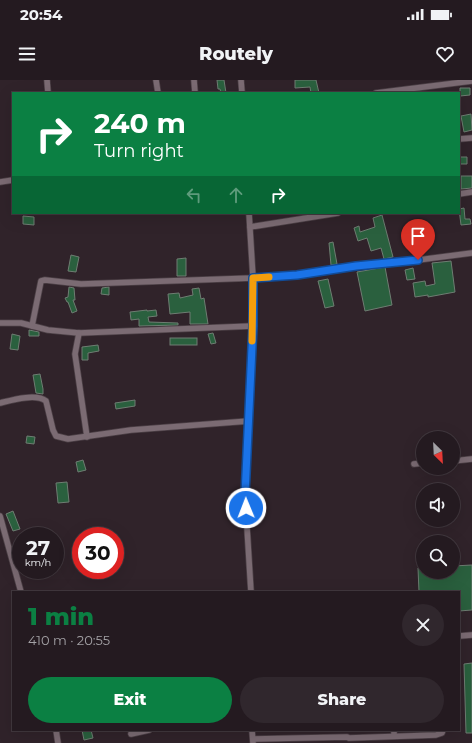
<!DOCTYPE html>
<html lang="en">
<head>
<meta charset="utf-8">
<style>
	body { margin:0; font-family:Montserrat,sans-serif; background:#30272d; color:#f1f3f6; height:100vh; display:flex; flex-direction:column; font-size:15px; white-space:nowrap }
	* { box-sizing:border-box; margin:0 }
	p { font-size:13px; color:#a3a1a5 }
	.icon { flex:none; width:22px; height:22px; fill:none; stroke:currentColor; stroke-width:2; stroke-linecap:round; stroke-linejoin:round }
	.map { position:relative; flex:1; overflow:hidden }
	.panel { position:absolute; left:12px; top:511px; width:448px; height:140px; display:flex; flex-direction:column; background:#241a20; border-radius:0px; box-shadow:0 4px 16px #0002,0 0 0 1px #41383e }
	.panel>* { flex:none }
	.banner { position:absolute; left:12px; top:12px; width:448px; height:122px; border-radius:0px; box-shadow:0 4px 16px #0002,0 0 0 1px #41383e; background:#0b8043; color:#fff; overflow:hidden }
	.needle { width:26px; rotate:156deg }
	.controls { position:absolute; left:416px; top:351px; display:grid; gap:8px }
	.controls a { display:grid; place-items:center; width:44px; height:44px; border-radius:50%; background:#241a20; box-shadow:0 4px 16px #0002,0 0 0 1px #41383e; font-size:20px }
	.speed { position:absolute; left:12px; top:447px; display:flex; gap:8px; font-size:20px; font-weight:700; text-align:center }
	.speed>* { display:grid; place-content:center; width:52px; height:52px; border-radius:50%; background:#241a20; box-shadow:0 4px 16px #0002,0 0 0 1px #41383e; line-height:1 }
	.speed small { font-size:10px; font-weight:400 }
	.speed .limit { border:6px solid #d22; background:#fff; color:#111 }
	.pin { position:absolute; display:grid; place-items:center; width:34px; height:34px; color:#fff; margin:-41px -17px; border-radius:50% 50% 50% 0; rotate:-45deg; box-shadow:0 0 4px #0007 }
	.pin .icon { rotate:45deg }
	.me { position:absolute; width:44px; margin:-22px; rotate:359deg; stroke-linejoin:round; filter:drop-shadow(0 0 3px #0008) }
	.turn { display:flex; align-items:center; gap:14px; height:84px; padding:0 16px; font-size:18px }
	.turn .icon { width:52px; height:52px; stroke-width:2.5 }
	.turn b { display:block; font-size:28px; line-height:34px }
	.lanes { display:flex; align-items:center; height:38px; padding:0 16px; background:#0003; justify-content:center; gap:20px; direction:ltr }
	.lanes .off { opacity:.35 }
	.round { display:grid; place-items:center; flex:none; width:42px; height:42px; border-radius:21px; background:#30272d }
	.overview { display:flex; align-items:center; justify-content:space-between; height:68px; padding:0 16px }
	h1 { font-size:24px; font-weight:800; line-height:30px; color:#0b8043 }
	.cta { display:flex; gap:8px; margin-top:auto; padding:8px 16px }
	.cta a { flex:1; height:46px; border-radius:24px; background:#0b8043; color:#fff; font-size:16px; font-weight:800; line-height:46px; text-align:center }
	.cta a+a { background:#30272d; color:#f1f3f6 }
	.status { display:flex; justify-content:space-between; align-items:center; height:28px; padding:0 20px; background:#241a20; direction:ltr }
	.status svg { height:11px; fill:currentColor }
	header { display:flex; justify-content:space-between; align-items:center; height:52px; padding:0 16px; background:#241a20; font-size:18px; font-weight:800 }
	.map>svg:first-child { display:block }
</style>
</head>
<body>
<div class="status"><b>20:54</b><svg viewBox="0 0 49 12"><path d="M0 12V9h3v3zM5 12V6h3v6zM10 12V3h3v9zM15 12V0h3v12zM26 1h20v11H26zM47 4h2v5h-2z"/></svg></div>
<header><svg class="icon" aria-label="menu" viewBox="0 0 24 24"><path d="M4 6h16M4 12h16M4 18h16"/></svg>Routely<svg class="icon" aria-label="heart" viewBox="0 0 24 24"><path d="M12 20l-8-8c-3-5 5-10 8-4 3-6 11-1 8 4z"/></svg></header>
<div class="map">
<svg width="472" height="663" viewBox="0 0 472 663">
	<rect width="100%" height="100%" fill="#30232a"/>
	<g fill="#2a603e" stroke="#6e7d72">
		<polygon points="217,0 224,0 226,13 221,13 220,9 218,9"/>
		<polygon points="295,0 316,0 319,13 311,13 310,7 295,8"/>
		<polygon points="460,8 470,8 470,15 460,16"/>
		<polygon points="471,34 472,50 464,52 461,36"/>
		<polygon points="459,77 467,77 467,84 460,84"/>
		<polygon points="461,96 472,96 472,108 461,109"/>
		<polygon points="464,128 465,139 470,139 471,144 461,145 459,129"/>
		<polygon points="382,135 393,177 384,179 381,168 371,171 367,158 358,161 354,148 359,146 360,152 375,147 373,138"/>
		<polygon points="23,136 34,137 34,145 23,144"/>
		<polygon points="333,162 337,184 331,185 329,163"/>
		<polygon points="71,175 79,177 76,192 68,191"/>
		<polygon points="186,178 186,196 177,196 177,179"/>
		<polygon points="451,181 455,212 428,217 428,215 415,217 413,203 425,201 426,206 435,204 432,183"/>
		<polygon points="385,187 392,225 365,231 357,192"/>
		<polygon points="413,188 415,199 407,200 405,190"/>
		<polygon points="328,199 334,226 325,228 318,201"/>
		<polygon points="69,207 74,208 75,220 73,220 77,231 72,233 68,222 67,222 65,218 68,217"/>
		<polygon points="109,207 109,215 101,214 102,208"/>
		<polygon points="199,208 201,219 204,218 208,244 190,244 190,232 170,234 168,214 179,213 180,218 193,215 192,209"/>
		<polygon points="147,230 147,231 156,230 157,236 148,237 149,242 178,243 178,245 139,246 139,239 131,240 130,232"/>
		<polygon points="29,250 39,252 39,256 29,256"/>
		<polygon points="213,253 216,263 211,264 208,254"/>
		<polygon points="12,254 20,256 18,270 10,269"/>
		<rect x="170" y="258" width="27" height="7"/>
		<polygon points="98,265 99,271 88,273 88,280 82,280 82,267"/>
		<polygon points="40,294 43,309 43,314 36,313 33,295"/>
		<polygon points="135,320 135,326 116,329 115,323"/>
		<polygon points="27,356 35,357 34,364 26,363"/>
		<polygon points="83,380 86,390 78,392 76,382"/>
		<polygon points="67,402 69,422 58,423 56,403"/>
		<polygon points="13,431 20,449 13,451 6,434"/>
		<polygon points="472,485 472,530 459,531 459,512 419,512 418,488 423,488 423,492 453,492 453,486"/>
		<polygon points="472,583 472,653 466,653 464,584"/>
		<polygon points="82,650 91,650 93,658 84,660"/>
	</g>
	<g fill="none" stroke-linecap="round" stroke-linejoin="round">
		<g stroke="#4d4147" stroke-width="7">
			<g id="minor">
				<polyline points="47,0 48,13"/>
				<polyline points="156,0 158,13"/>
				<polyline points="194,0 195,13"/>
				<polyline points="241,0 242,13"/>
				<polyline points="376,13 472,1"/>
				<polyline points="459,59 472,58"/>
				<polyline points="0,102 13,100"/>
				<polyline points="459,114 472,112"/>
				<polyline points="249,133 253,198 253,246 245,415 251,512"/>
				<polyline points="250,147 338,133"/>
				<polyline points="0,243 21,243 48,250 79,253 253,246"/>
				<polyline points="32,246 41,201 45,200 81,204 253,198 297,195 356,186 418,180 472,173"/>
				<polyline points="79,253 75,274 87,357"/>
				<path d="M0 323C12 320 36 313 46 321L53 350 56 356 68 359 131 350 249 341"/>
				<polyline points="453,381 472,379"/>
				<polyline points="414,384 423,383"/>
				<polyline points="0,436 21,512"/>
				<polyline points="459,556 472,555"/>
				<polyline points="56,650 58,663"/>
				<polyline points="252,650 253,663"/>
				<polyline points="394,650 394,656"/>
				<polyline points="131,654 149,650"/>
				<polyline points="253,659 347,657 349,658 436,655 442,653 443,650"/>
			</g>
		</g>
		<use href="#minor" stroke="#7b6b73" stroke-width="5.5"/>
	</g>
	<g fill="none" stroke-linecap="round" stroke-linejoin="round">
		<g stroke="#114b97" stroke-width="10">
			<polyline id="route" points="246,428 245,415 253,246 253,198 297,195 356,186 418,180"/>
		</g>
		<use href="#route" stroke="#1a73e8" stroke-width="7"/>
		<polyline stroke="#f59e0b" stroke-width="7" points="252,261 253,198 269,197"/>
	</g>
</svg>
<div class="controls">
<a><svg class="needle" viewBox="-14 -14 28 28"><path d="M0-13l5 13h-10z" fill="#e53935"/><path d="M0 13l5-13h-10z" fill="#a3a1a5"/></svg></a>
<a><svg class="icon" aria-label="sound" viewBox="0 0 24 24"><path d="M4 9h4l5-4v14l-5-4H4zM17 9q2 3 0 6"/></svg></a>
<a><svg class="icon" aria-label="search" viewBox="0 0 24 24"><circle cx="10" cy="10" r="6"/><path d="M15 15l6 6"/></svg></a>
</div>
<div class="speed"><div>27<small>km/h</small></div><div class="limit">30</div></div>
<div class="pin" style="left:418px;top:180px;background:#d93025"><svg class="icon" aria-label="arrive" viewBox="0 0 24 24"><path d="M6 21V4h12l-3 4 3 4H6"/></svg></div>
<svg class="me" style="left:246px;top:428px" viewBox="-20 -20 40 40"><circle r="17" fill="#1a73e8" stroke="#fff" stroke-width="3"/><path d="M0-11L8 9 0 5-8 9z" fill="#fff"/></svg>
<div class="banner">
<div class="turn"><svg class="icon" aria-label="right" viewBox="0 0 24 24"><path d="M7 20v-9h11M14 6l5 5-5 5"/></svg><div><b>240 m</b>Turn right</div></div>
<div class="lanes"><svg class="icon off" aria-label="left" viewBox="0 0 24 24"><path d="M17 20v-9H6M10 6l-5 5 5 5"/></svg><svg class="icon off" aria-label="ahead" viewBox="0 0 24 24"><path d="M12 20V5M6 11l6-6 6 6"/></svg><svg class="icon" aria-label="right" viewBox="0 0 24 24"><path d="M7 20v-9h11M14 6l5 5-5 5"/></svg></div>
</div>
<section class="panel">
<div class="overview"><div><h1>1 min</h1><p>410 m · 20:55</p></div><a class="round"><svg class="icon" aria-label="close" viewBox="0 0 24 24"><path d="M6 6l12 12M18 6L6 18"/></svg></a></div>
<div class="cta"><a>Exit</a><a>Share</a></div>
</section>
</div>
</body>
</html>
